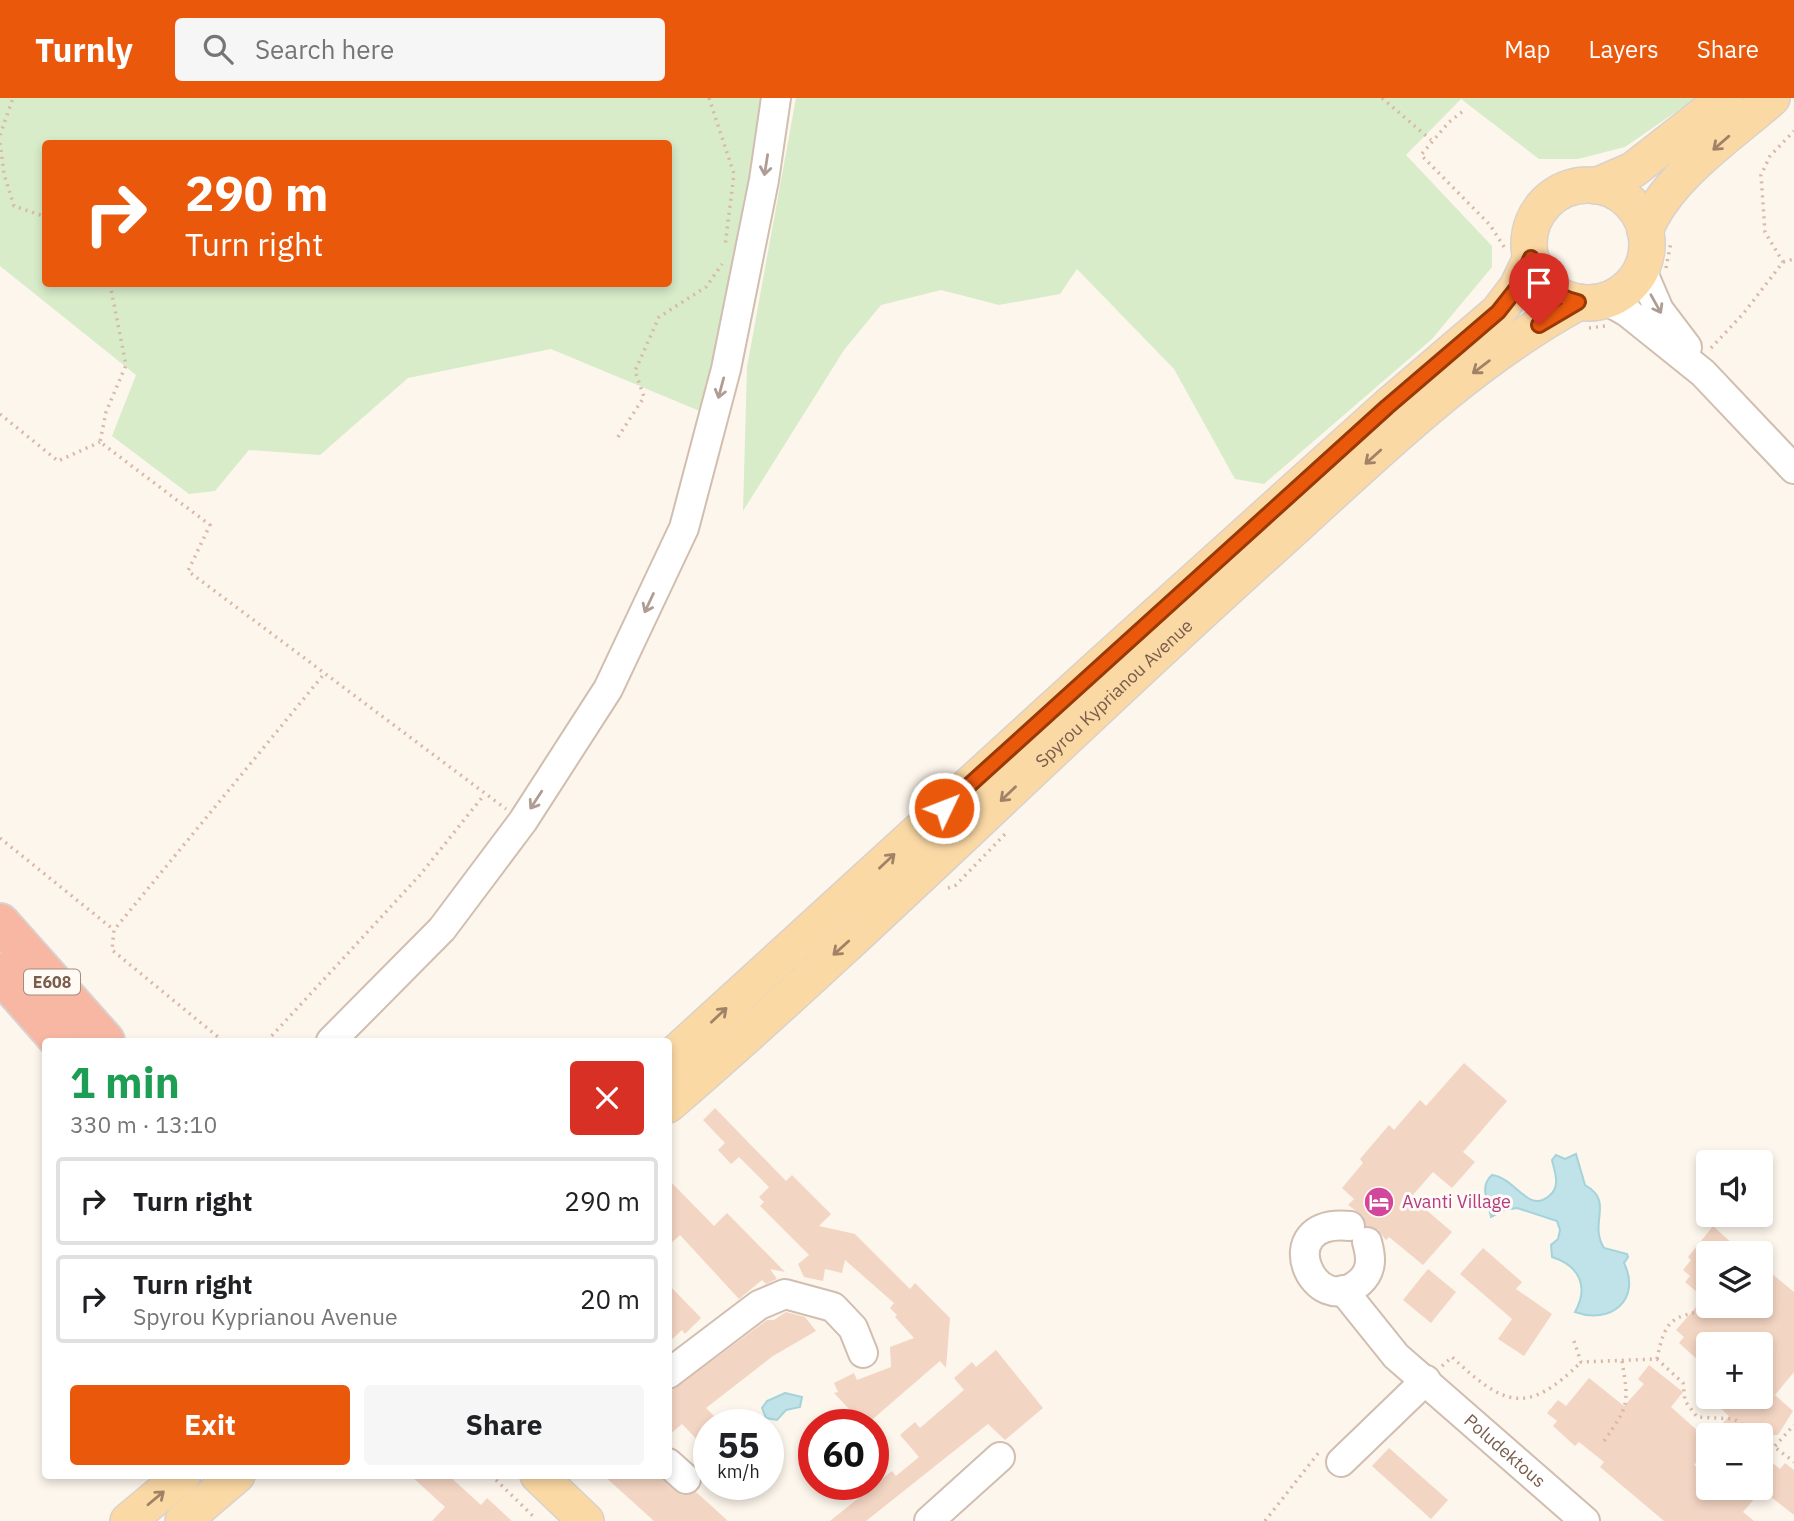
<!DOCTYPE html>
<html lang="en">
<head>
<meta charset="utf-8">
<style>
	body { margin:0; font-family:"IBM Plex Sans",sans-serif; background:#f6f6f6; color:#202124; height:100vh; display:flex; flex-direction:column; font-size:26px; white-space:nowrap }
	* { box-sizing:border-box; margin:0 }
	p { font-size:23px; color:#757577 }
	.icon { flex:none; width:38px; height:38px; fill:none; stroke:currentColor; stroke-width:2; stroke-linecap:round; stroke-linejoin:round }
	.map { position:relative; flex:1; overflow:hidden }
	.side { position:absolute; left:42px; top:940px; width:630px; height:441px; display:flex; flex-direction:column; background:#fff; border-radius:7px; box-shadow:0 4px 10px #0003 }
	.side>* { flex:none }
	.hud { position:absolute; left:42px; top:42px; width:630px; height:147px; border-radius:7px; box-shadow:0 4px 10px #0003; background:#ea580c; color:#fff; overflow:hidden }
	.fabs { position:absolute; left:1696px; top:1052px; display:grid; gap:14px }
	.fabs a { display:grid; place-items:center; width:77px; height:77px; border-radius:7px; background:#fff; box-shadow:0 4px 10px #0003; font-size:35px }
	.speed { position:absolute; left:693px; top:1311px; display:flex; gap:14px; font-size:35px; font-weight:700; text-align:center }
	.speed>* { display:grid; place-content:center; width:91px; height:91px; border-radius:50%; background:#fff; box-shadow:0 4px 10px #0003; line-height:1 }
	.speed small { font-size:18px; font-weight:400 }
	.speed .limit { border:10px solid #d22; background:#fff; color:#111 }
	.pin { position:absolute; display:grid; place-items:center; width:60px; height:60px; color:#fff; margin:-72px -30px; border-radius:50% 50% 50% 0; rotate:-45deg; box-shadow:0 0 7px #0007 }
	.pin .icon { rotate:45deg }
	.me { position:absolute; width:77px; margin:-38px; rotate:47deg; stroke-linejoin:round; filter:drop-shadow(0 0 5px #0008) }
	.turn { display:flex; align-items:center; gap:24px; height:147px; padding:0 28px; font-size:32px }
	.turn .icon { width:91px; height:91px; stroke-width:2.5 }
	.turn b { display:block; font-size:49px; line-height:60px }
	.round { display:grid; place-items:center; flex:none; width:74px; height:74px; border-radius:7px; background:#f6f6f6 }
	.overview { display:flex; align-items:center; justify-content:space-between; height:119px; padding:0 28px }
	h1 { font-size:42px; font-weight:700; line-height:52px; color:#1e9e55 }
	.cta { display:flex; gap:14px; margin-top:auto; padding:14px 28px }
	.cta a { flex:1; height:80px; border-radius:7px; background:#ea580c; color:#fff; font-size:28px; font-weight:700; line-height:80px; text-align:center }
	.cta a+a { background:#f6f6f6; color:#202124 }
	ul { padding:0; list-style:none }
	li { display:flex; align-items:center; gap:21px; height:88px; margin:0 14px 10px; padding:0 14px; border:4px solid #e0e0e0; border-radius:7px }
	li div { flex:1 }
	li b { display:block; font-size:26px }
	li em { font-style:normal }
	header { display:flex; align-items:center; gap:42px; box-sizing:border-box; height:98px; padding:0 35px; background:#ea580c; color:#fff }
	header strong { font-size:33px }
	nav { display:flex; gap:38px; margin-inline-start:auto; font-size:24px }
	.search { width:490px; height:63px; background:#f6f6f6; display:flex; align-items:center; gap:18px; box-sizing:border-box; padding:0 24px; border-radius:7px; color:#757577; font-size:26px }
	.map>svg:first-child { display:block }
</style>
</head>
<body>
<header>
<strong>Turnly</strong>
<div class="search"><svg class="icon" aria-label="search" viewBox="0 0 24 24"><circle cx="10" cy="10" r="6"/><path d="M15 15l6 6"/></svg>Search here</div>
<nav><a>Map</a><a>Layers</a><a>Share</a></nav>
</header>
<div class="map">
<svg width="1794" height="1423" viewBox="0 0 1794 1423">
	<rect width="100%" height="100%" fill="#fdf6ec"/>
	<g fill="#d8ecc9" fill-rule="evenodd">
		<path d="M0 0H763C748 106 730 211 702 314L551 251 408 280 320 357 249 352 215 393 189 396 112 338 136 277 0 168ZM46 46H668V186H46Z"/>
		<polygon points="796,0 1696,0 1625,49 1578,61 1539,61 1461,1 1406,57 1492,148 1492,169 1432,241 1264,386 1235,381 1174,271 1077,171 1060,196 999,207 941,192 881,207 844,252 743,413 747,269"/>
	</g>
	<g fill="#bfe3e8" stroke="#a5d3da" stroke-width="2">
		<path d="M1576 1056 1585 1087C1615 1104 1588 1124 1604 1150L1627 1156 1628 1159 1624 1165C1642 1202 1610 1227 1575 1214 1589 1189 1580 1168 1552 1159L1551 1147 1558 1141 1560 1132 1557 1123 1517 1110 1504 1112 1491 1119C1488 1103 1479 1088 1492 1077 1516 1080 1528 1116 1549 1098 1561 1089 1555 1075 1552 1062L1556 1057 1565 1061Z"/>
		<polygon points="785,1295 802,1299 800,1309 786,1312 777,1322 766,1320 762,1310 767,1303"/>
	</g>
	<g fill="#f3d5c3">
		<polygon points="1464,965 1507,1003 1463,1054 1475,1064 1452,1090 1433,1074 1411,1099 1452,1134 1423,1167 1389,1139 1386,1142 1378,1132 1366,1128 1363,1118 1348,1107 1354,1101 1342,1090 1363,1065 1360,1061 1389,1027 1394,1032 1420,1002 1426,1008"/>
		<polygon points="715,1010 786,1083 792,1077 831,1116 819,1128 855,1136 910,1191 915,1185 950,1220 946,1270 940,1263 867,1326 863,1326 834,1295 838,1294 834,1285 854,1275 857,1282 891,1269 890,1249 914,1240 895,1219 897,1217 890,1210 894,1205 845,1162 842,1175 825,1171 823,1183 804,1179 798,1166 809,1157 760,1108 764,1104 759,1099 769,1089 739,1059 731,1066 718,1052 725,1045 703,1022"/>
		<polygon points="668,1081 714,1128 727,1115 785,1174 770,1171 777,1181 766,1186 762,1182 739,1201 680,1137 668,1148"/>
		<polygon points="1713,1128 1743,1155 1708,1155 1708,1208 1760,1208 1760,1166 1794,1194 1794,1274 1775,1297 1793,1313 1778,1337 1712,1337 1729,1318 1707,1298 1760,1298 1760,1246 1708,1246 1708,1271 1679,1245 1684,1239 1676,1232 1704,1200 1685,1184 1690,1178 1683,1172 1691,1162 1688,1159"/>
		<polygon points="1483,1150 1522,1184 1516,1191 1552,1216 1524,1258 1498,1241 1512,1221 1460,1176"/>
		<polygon points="1428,1171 1456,1194 1431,1225 1403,1202"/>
		<polygon points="668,1186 701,1220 685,1236 682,1232 668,1245"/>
		<polygon points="786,1214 805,1219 816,1233 773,1258 706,1310 722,1326 709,1326 709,1354 682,1326 668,1338 668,1295 767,1222 774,1222"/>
		<polygon points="996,1252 1043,1310 1005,1342 988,1326 866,1423 830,1423 892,1373 896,1378 919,1359 900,1337 915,1324 920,1330 964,1292 954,1280 972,1264 976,1269"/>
		<polygon points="1649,1267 1683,1294 1671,1309 1708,1342 1708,1352 1694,1367 1708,1378 1708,1390 1760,1390 1760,1375 1770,1363 1780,1371 1785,1365 1794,1372 1794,1417 1762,1392 1743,1414 1754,1423 1664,1423 1600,1369 1604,1364 1579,1344 1575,1348 1553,1328 1557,1323 1547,1315 1558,1302 1566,1308 1589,1280 1624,1308 1644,1286 1638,1281"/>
		<polygon points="1389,1350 1448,1402 1431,1421 1372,1368"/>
		<polygon points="410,1377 448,1377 481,1407 487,1400 512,1423 432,1423 445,1409"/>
		<polygon points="603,1377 657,1377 682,1397 696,1394 728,1423 654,1423"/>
	</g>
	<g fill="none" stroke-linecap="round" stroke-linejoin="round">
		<g stroke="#d1beb0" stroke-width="32">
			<g id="minor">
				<polyline points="1641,170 1659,212 1687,249"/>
				<polyline points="1606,202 1627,214 1703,275 1794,371"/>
				<polyline points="331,943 442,831 523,723 608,591 684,430 726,271 764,82 776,0"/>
				<path d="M1350 1128C1268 1120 1314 1225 1360 1184 1373 1172 1371 1158 1367 1144"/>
				<path id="s1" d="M1343 1192 1396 1258 1585 1423"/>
				<polyline points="668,1276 759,1207 785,1196 833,1209 853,1230 863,1255"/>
				<polyline points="1341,1364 1426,1282"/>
				<polyline points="668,1365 686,1381"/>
				<polyline points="929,1423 1000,1359"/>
			</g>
		</g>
		<g stroke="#dad1cd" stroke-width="38">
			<g id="major">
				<circle cx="1588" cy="146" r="59"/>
				<polyline points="1596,88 1633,72 1725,0"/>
				<path d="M1645 133C1666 79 1729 38 1772 0"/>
				<polyline points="668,962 1104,564 1387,309 1498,214 1517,189 1531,160"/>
				<path id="s2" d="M668 1007C875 828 1067 634 1270 452 1367 365 1463 267 1579 204"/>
				<polyline points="538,1377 586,1423"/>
				<polyline points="128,1423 183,1377"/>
				<polyline points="183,1423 237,1377"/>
			</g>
		</g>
		<g stroke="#dad1cd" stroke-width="42">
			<g id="highway">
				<polyline points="0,825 105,943"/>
				<polyline points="0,875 60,943"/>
			</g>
		</g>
		<g stroke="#d9b8a5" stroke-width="3.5" stroke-dasharray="2 5" stroke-linecap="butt">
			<polyline points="709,0 734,76 725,148"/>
			<polyline points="1382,0 1431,42"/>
			<polyline points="1462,14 1449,24 1421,57 1490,127 1506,152"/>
			<polyline points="0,37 13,0"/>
			<polyline points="0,45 4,76 14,108 46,119"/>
			<polyline points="1783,164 1794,161"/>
			<polyline points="1666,170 1671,144"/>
			<polyline points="110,186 126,267 106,314 100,344 210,427 188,473 506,711"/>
			<polyline points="1589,230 1605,228"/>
			<polyline points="1711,250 1743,216 1783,164 1765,134 1761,77 1770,58 1794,33"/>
			<polyline points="0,316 58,363 100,344"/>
			<polyline points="618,339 644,299 635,273 659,219 706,189 722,166"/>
			<polyline points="0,740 114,832"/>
			<polyline points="948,790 956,787 1008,733"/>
			<polyline points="223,943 112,852 114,832 324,576"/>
			<polyline points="267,943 420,777 484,697"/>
			<polyline points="1574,1243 1581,1264 1657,1261 1683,1285 1685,1303 1697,1319 1734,1321 1758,1337"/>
			<path d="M1657 1261C1665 1222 1671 1218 1710 1212L1714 1208"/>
			<path d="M1442 1268 1452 1259C1504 1308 1527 1318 1581 1264"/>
			<polyline points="1760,1338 1794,1364"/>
			<path d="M1604 1343C1629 1308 1629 1305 1622 1263"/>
			<polyline points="1775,1348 1794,1327"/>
			<polyline points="491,1377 534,1419"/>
			<polyline points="1265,1423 1320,1353"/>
		</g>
		<use href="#minor" stroke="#fff" stroke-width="28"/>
		<use href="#major" stroke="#fbd9a5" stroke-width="35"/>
		<use href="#highway" stroke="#f7b7a3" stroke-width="38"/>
	</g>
	<defs><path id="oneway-shaft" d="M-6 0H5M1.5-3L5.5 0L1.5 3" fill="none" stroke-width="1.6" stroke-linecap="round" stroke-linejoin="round" transform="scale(1.75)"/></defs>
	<g stroke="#a18267">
		<use href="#oneway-shaft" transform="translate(1721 45) rotate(139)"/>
		<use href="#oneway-shaft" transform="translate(1481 269) rotate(143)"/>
		<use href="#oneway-shaft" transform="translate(1373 359) rotate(138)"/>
		<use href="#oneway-shaft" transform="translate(1008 696) rotate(136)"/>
		<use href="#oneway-shaft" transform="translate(887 763) rotate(-43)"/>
		<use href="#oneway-shaft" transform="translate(841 850) rotate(138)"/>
		<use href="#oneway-shaft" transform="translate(719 917) rotate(-43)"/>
		<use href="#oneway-shaft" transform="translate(156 1400) rotate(-40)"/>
	</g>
	<g stroke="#af9d94">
		<use href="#oneway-shaft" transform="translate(766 67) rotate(99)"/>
		<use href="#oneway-shaft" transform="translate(1656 206) rotate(61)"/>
		<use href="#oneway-shaft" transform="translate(721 290) rotate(105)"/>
		<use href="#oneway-shaft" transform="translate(649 505) rotate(115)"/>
		<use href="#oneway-shaft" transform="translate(536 702) rotate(123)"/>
	</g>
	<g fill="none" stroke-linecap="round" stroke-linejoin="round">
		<g stroke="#983908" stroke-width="18">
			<path id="route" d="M944 710 1387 309 1498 214 1517 190 1531 160C1538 184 1554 199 1578 204L1539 227"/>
		</g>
		<use href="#route" stroke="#ea580c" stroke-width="12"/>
	</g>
	<defs>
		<g id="hotel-disc" transform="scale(1.575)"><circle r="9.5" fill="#d1479c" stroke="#fffaf3"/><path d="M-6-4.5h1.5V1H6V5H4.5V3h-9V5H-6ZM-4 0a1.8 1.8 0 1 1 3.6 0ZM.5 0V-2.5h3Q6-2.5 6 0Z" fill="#fff"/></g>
	</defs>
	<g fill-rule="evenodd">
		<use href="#hotel-disc" x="1379" y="1104"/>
	</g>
	<g text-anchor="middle" stroke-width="6" stroke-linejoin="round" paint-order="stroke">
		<rect fill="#fffaf3" stroke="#a28b7f" stroke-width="2" x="24" y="871.5" width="56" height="25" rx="5"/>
		<g font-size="16" font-weight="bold" fill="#7a5c4d">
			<text x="52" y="890">E608</text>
		</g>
		<g font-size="18" fill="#7a5c4d" stroke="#fffaf3">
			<text dy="6" stroke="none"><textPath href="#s2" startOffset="607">Spyrou Kyprianou Avenue</textPath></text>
			<text dy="6" stroke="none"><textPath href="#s1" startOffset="229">Poludektous</textPath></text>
		</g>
		<g font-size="18" fill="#b23c85" stroke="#fffaf3" text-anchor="start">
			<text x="1402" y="1110">Avanti Village</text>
		</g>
	</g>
</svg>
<div class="fabs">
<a><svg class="icon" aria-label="sound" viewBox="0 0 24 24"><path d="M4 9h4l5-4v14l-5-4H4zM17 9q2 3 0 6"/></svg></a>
<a><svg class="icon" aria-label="layers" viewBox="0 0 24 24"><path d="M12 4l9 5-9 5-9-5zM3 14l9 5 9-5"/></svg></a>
<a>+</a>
<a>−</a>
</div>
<div class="speed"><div>55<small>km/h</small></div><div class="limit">60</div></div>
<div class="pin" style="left:1539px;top:227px;background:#d93025"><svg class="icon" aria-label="arrive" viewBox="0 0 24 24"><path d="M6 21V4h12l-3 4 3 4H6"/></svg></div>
<svg class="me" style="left:944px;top:710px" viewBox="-20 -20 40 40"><circle r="17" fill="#ea580c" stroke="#fff" stroke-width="3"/><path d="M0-11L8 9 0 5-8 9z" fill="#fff"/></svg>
<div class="hud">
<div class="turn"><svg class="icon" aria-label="right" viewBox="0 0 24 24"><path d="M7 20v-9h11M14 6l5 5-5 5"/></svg><div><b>290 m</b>Turn right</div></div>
</div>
<section class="side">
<div class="overview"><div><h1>1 min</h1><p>330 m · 13:10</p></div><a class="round" style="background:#d93025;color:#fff"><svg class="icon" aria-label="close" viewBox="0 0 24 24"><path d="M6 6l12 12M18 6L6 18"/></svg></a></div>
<ul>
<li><svg class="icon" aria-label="right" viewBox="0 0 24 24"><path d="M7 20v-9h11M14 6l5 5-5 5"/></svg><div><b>Turn right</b></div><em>290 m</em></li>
<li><svg class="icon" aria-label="right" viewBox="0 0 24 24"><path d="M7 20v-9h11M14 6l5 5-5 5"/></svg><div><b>Turn right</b><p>Spyrou Kyprianou Avenue</p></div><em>20 m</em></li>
</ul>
<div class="cta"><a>Exit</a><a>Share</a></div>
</section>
</div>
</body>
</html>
